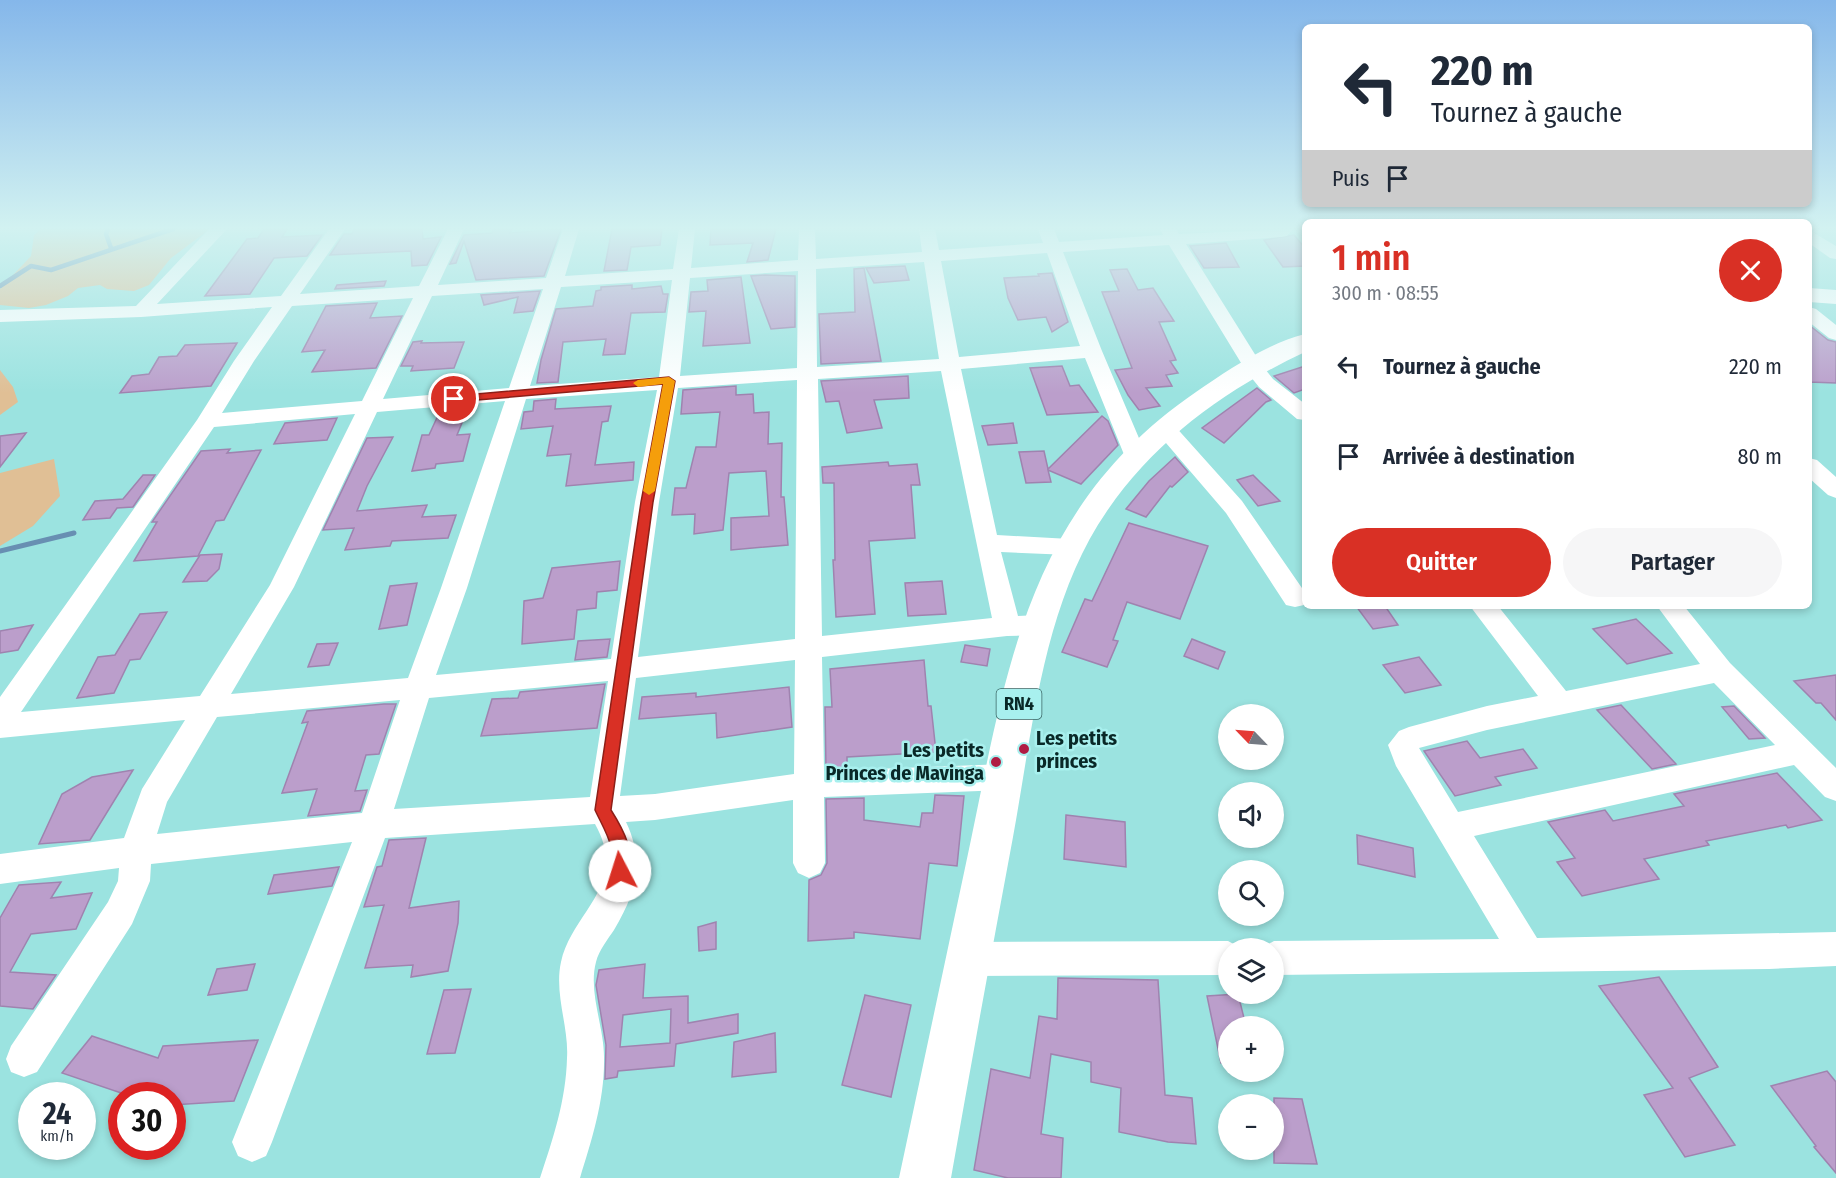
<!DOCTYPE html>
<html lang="fr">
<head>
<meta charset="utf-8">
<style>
	body { margin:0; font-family:"Fira Sans Condensed",sans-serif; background:#f6f6f7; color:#1f2937; height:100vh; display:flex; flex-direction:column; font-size:22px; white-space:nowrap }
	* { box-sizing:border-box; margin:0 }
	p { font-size:20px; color:#747a83 }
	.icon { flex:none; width:33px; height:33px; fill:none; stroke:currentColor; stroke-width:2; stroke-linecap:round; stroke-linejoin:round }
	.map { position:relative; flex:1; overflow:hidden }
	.side { position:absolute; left:1302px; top:219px; width:510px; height:390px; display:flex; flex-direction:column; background:#fff; border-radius:9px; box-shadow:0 3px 9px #0003 }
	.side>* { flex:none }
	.hud { position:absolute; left:1302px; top:24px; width:510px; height:183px; border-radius:9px; box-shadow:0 3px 9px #0003; background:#fff; color:#1f2937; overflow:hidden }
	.needle { width:39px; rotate:295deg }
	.tools { position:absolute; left:1218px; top:704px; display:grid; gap:12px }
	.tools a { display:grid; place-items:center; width:66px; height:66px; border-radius:50%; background:#fff; box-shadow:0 3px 9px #0003; font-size:30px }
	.speed { position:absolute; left:18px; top:1082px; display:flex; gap:12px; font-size:30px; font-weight:700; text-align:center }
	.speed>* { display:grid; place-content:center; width:78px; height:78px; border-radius:50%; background:#fff; box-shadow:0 3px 9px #0003; line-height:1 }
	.speed small { font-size:15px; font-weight:400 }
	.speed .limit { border:9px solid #d22; background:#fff; color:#111 }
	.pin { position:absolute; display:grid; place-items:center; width:51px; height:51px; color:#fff; margin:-26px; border:3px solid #fff; border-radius:50%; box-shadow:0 2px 6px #0007 }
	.me { position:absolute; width:66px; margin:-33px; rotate:355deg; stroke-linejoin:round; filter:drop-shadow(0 0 4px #0008) }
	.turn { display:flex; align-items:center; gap:21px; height:126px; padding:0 30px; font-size:27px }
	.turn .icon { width:78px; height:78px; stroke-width:2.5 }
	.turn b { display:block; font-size:42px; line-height:51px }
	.then { display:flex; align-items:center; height:57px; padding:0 30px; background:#0003; gap:12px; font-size:22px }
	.round { display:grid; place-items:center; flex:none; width:63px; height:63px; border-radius:32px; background:#f6f6f7 }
	.overview { display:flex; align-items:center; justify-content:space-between; height:102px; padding:0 30px }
	h1 { font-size:36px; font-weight:600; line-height:45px; color:#d93025 }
	.action { display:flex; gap:12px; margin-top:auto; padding:12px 30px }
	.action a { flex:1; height:69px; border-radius:36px; background:#d93025; color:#fff; font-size:24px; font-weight:600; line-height:69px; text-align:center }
	.action a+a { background:#f6f6f7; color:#1f2937 }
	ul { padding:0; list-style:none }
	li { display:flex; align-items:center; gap:18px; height:90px; padding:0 30px }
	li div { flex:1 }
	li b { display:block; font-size:22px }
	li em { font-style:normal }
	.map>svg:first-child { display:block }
</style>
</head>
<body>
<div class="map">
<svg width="1836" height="1178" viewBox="0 0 1836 1178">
	<rect width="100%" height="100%" fill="#9be3e0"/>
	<g fill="#e0bf95">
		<polygon points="41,229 210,229 171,258 149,285 134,291 107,289 100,285 78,288 68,296 46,305 29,308 0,305 0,289 31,256 34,235"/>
		<polygon points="0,370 13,387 18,402 0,415"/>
		<polygon points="54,459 60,496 33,526 0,546 0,473"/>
	</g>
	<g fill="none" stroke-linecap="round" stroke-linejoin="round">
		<g stroke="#688fb2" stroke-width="4.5">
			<polyline points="108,229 106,234 111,248"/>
			<polyline points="0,286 31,266 51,270 173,229"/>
		</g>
		<polyline stroke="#688fb2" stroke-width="5" points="0,551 74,533"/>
	</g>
	<g fill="#bb9ecb" stroke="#9f83af" stroke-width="1.5" fill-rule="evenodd">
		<polygon points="264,229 287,229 282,237 322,235 307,256 274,258 250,294 205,296 247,239 258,238"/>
		<polygon points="354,229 422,229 423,239 441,237 427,265 412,266 411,251 330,255 344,234 352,234"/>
		<polygon points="493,229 512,229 510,233 561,229 544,276 476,280 464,241 456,263 450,264 464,235 492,233"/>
		<polygon points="612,229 662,229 660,245 631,247 627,270 604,271"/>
		<polygon points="711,229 776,229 768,260 747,262 753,243 710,245"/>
		<polygon points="1294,235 1305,248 1305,266 1283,267 1264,240"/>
		<polygon points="1226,243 1239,267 1204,268 1190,246"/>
		<polygon points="905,266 909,280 874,283 866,268"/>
		<polygon points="864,268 881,361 821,364 819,314 855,312 854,269"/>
		<polygon points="1127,269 1138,290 1153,288 1174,321 1159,322 1176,360 1170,361 1178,373 1166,375 1172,386 1146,388 1160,406 1139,410 1128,395 1115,370 1132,368 1102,292 1119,291 1110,270"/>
		<polygon points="1052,273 1068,322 1052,332 1046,317 1018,320 1008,298 1004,278 1039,276 1038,274"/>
		<polygon points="765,275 795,276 795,327 771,329 751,276"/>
		<polygon points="741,277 750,343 703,346 706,311 689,312 691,292 708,291 707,280"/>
		<polygon points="386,281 384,286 335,289 337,285"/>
		<polygon points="632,285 632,289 661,286 663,294 668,294 665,312 631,313 625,354 603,355 606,339 563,342 558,382 537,383 541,360 556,309 593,306 596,291 601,290 601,287"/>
		<polygon points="540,291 533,311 514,313 518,297 484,305 481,295"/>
		<polygon points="377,303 370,318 402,316 376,368 312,372 325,350 302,352 326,306"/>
		<polygon points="1809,325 1828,340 1836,342 1836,383 1809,382"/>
		<polygon points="422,341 421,343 464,342 454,368 411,371 413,366 401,366 413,342"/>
		<polygon points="237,343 211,386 120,393 132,376 149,374 159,357 177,356 185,345"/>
		<polygon points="1062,366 1070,386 1079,385 1098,412 1047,415 1030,368"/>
		<polygon points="1305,366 1305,389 1294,393 1274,376"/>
		<polygon points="908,376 909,398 874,400 882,428 847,433 839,401 826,402 821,381"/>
		<polygon points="736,386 736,395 753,394 754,413 769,412 768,444 782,443 781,497 784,497 788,545 731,550 731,518 769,516 766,471 729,473 723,530 694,534 695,514 672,515 675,488 686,488 696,447 716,447 720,412 681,414 683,390"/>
		<polygon points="1257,388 1271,400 1266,402 1224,443 1202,428"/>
		<polygon points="556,399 555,409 611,406 608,421 602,422 595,465 634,462 633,480 566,486 571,454 547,456 553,426 521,429 524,412 533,411 534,401"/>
		<polygon points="469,406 457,435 470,434 463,461 436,464 435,468 412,471 422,435 429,435 441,409"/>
		<polygon points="1102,416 1108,421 1118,445 1081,484 1048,470 1051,482 1026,483 1019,452 1044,451 1048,469"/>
		<polygon points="337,418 327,440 274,444 285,423"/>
		<polygon points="1013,423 1017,443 988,445 982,426"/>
		<polygon points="26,433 0,467 0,436"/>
		<polygon points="393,437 367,486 357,511 427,505 422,517 456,515 448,538 392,541 390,546 345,550 354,528 323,530 367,438"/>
		<polygon points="230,449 227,453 261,450 224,520 216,521 198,556 134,561 157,522 152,522 201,451"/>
		<polygon points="1175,457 1188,472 1172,487 1170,486 1146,517 1126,509 1149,481"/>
		<polygon points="888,462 889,466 917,464 920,485 911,485 915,538 869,541 875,614 836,617 833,560 835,560 834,483 823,483 822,467"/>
		<polygon points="143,475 155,475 133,507 117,508 110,518 83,520 95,501 123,499"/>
		<polygon points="1253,475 1260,482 1280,501 1258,506 1237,480"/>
		<polygon points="1129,523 1208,546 1180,619 1127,602 1113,640 1118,641 1107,667 1062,652 1085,599 1092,601"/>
		<polygon points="222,554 219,569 207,581 183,582 200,555"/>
		<polygon points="620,561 617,590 597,592 596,608 577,610 574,639 522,644 524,601 543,598 552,568"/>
		<polygon points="942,581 946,614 908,616 905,583"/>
		<polygon points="417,583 407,625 379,629 390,586"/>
		<polygon points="1356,606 1385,606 1398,625 1373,629"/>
		<polygon points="167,612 140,659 130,660 114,693 77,698 98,657 115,655 140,614"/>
		<polygon points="1636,619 1672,653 1627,664 1593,629"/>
		<polygon points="33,625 18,650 0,653 0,631"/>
		<polygon points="610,639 607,657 575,660 578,641"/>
		<polygon points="1192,639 1225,652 1218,669 1184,656"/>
		<polygon points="338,643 329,665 308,667 317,644"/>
		<polygon points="965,645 990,649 987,666 961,662"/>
		<polygon points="1419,657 1441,685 1405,693 1383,665"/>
		<polygon points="924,660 928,706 931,706 936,752 847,757 847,768 826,769 825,707 832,707 830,669"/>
		<polygon points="1836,675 1836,720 1821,703 1816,703 1794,681"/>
		<polygon points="605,684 597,728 481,736 492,699 518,698 520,692"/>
		<polygon points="789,687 792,727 717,738 716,713 639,719 642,697 696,693 696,697"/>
		<polygon points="384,704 396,704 379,754 366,755 355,791 367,790 360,811 308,816 317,789 282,793 308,722 302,723 307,711"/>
		<polygon points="1621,705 1676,764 1652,769 1597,710"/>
		<polygon points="1734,706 1765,738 1749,739 1722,707"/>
		<polygon points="1467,741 1480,758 1523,749 1537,768 1495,777 1501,785 1455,796 1424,751"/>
		<polygon points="133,770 90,840 39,844 62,794 92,777"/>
		<polygon points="1777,773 1822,820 1788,828 1786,825 1706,841 1709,845 1644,859 1659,879 1582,896 1557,862 1575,858 1548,822 1605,810 1613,821 1684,806 1674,794"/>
		<polygon points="935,795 964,796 957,866 929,863 920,939 854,932 854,938 808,941 809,880 821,875 827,863 826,799 864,798 864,820 920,827 922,813 933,813"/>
		<polygon points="1066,815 1125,822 1126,867 1064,859"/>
		<polygon points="1357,835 1413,848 1415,877 1358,864"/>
		<polygon points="426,838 409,908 459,901 458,923 448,971 411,977 413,965 365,968 384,905 364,907 377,867 382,866 389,840"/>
		<polygon points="339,867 332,886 268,894 274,875"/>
		<polygon points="61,882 51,898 92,893 76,929 31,934 10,972 56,975 33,1009 0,1006 0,918 19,885"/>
		<polygon points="716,922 716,949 699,951 698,927"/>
		<polygon points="255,964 247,990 208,995 217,969"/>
		<path d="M645 964 643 998 688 996V1023L738 1014V1033L676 1044 674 1066 618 1071 617 1077 605 1079 606 1045 596 985 599 970ZM671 1009 670 1043 620 1047 623 1015Z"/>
		<polygon points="1659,977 1718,1067 1689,1078 1735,1145 1685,1157 1644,1095 1673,1088 1599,986"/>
		<polygon points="1058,978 1158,980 1165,1095 1192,1098 1196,1144 1168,1142 1119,1132 1121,1088 1091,1082 1091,1062 1051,1054 1041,1134 1063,1138 1061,1178 1008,1178 974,1170 991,1069 1030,1078 1039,1016 1057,1019"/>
		<polygon points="471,989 455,1053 427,1054 444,990"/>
		<polygon points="1238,994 1246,1026 1228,1026 1228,1062 1221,1063 1207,996"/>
		<polygon points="865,995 911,1005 891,1097 842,1085"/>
		<polygon points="775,1033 776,1072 732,1077 734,1042"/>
		<polygon points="92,1036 158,1058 163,1046 258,1040 234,1101 172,1105 172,1095 127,1095 62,1073"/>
		<polygon points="1827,1071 1836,1082 1836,1173 1814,1147 1816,1146 1771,1086"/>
		<polygon points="1274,1098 1302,1099 1317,1164 1274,1163"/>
	</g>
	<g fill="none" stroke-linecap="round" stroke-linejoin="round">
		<g fill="#fff" fill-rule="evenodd">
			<path d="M209 229H227L157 304 281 296 329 229H345L300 294 419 286 448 229H464L438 285 546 278 563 229H579L565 276 673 269 679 229H695L691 268 798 260 799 229H815L816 259 922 252 919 229H935L939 250 1043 243 1038 229H1054L1059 242 1163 235 1160 229H1176L1179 234 1293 229 1287 236 1281 237 1186 244 1261 364 1273 379 1305 404V420L1297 419 1259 387 1246 371 1169 245 1063 252 1102 351 1147 457 1144 462 1136 464 1128 462 1125 457 1085 358 961 369 997 535 1070 539 1079 541 1082 547 1079 553 1070 555 1001 552 1018 616 1038 615 1047 618 1051 625 1047 632 1038 635 1007 636 822 657 824 771 1005 764 1016 768 1020 777 1016 786 1005 790 824 797 825 863 820 873 809 878 798 873 793 863V800L655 820 626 822C645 862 636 893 614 930 608 939 599 950 596 962 588 992 604 1026 604 1057 605 1099 592 1139 580 1178H540C553 1139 566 1100 567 1058 569 1027 554 994 561 962 572 911 630 886 595 824L385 838 272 1142 266 1156 252 1162 238 1156 232 1142 352 842 151 864 150 881 132 924 37 1072 24 1077 11 1072 6 1059 11 1046 108 902 118 881 119 868 0 884V854L124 838 142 789 185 720 0 738V697L197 420 234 361 272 307 141 317 0 322V310L136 306ZM1047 253 1080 346 959 357 941 261ZM924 262 939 359 817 367 816 269ZM798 271 797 368 680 376 690 278ZM672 280 659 377 530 386 561 287ZM543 289 509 388 383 399 432 296ZM413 298 362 401 222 413 254 361 292 306ZM941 371 992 618 822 636 818 379ZM797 380 795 639 638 657 659 502 678 388ZM657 390 635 502 611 659 436 675 467 588 526 399ZM505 401 441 588 408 678 231 694 294 587 377 412ZM355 414 270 585 200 696 21 712 214 427ZM795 660 794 774 655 794 620 796 636 678ZM608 681 590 797 394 809 429 698ZM400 700 362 813 157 834 167 802 217 717Z"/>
			<polygon points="1809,230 1836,246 1836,259 1830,258 1809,243"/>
			<polygon points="1809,307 1816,309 1836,325 1836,340 1829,338 1809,322"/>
			<polygon points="1165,422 1173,424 1242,501 1304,591 1304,605 1295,607 1286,605 1226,513 1154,429 1157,424"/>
			<polygon points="1809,458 1817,460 1836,477 1836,498 1828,495 1809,478"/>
			<path d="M1470 606H1498L1566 691 1700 664 1657 606H1684L1730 663 1836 768V801L1825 797 1794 765 1474 836 1537 938 1836 932V966L1769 969 1274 975V948H1261L1274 941 1499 939 1396 766 1388 745 1399 731 1409 727 1487 706 1538 696ZM1714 683 1775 745 1458 812 1419 748 1487 730Z"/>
			<polygon points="1228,941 1241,948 1228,948 1228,975 968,976 956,971 951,959 956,947 968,942"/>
		</g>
		<g fill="#fff" fill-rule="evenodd">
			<polygon points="1809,288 1836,290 1836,304 1809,302"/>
			<path d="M1305 334V352C1228 388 1156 439 1107 511 1043 604 1033 728 1013 837 992 950 971 1064 951 1178H899C921 1075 943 971 965 868 1006 678 1022 511 1196 392 1228 370 1266 344 1305 334Z"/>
		</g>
	</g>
	<linearGradient id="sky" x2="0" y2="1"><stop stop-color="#85b7ea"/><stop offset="0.58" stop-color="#d2f2f1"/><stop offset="1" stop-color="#d2f2f1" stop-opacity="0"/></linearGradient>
	<rect width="1836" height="393" fill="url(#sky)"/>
	<path fill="#d93025" stroke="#8d1f18" stroke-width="1.5" d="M669 377 675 381 653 502 611 810C623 829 637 854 627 877L620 879 614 877C610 867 614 857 611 847 608 834 601 823 595 810L641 502 663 384 454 402 448 399 454 396Z"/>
	<polygon fill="#f59e0b" points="669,377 675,381 655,491 649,495 643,491 663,384 638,387 633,383 638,380"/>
	<g fill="#b01c43" stroke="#a8f0ee" stroke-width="2">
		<circle cx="1024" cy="749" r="6"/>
		<circle cx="996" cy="762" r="6"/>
	</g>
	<g text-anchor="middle" stroke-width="5" stroke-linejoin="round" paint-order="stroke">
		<rect fill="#a8f0ee" stroke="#396463" stroke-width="1.5" x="996.5" y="689" width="45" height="30" rx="4.5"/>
		<g font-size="18" font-weight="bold" fill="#092827">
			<text x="1019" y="710">RN4</text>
		</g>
		<g font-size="20" font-weight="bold" fill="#092827" stroke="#a8f0ee" text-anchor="start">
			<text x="1036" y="745">Les petits<tspan x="1036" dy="23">princes</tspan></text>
			<text x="984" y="757" text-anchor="end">Les petits<tspan x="984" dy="23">Princes de Mavinga</tspan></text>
		</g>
	</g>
</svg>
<div class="tools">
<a><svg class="needle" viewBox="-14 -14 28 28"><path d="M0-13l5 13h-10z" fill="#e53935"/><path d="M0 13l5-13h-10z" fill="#747a83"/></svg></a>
<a><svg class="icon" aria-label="sound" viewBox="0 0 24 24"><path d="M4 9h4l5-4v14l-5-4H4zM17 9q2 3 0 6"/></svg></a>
<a><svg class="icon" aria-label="search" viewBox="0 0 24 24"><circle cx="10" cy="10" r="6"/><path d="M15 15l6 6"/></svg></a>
<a><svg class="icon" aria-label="layers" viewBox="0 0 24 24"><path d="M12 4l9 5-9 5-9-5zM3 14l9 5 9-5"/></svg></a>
<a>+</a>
<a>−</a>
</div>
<div class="speed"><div>24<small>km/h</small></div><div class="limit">30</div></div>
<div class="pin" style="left:454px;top:399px;background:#d93025"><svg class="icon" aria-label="arrive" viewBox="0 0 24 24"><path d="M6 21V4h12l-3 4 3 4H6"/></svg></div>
<svg class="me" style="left:620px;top:871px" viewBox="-20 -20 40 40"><circle r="19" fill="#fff"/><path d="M0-13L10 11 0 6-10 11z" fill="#d93025"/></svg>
<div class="hud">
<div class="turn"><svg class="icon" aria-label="left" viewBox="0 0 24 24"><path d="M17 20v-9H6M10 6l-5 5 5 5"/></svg><div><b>220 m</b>Tournez à gauche</div></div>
<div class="then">Puis<svg class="icon" aria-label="arrive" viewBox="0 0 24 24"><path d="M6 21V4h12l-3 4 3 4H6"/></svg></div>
</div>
<section class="side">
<div class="overview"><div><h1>1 min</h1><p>300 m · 08:55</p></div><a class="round" style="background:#d93025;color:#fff"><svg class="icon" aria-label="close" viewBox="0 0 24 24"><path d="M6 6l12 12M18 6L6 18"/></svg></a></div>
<ul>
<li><svg class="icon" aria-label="left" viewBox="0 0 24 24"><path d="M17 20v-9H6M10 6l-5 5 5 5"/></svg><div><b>Tournez à gauche</b></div><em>220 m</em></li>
<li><svg class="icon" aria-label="arrive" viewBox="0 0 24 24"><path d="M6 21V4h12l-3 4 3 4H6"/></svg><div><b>Arrivée à destination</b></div><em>80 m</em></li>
</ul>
<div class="action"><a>Quitter</a><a>Partager</a></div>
</section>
</div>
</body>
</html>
